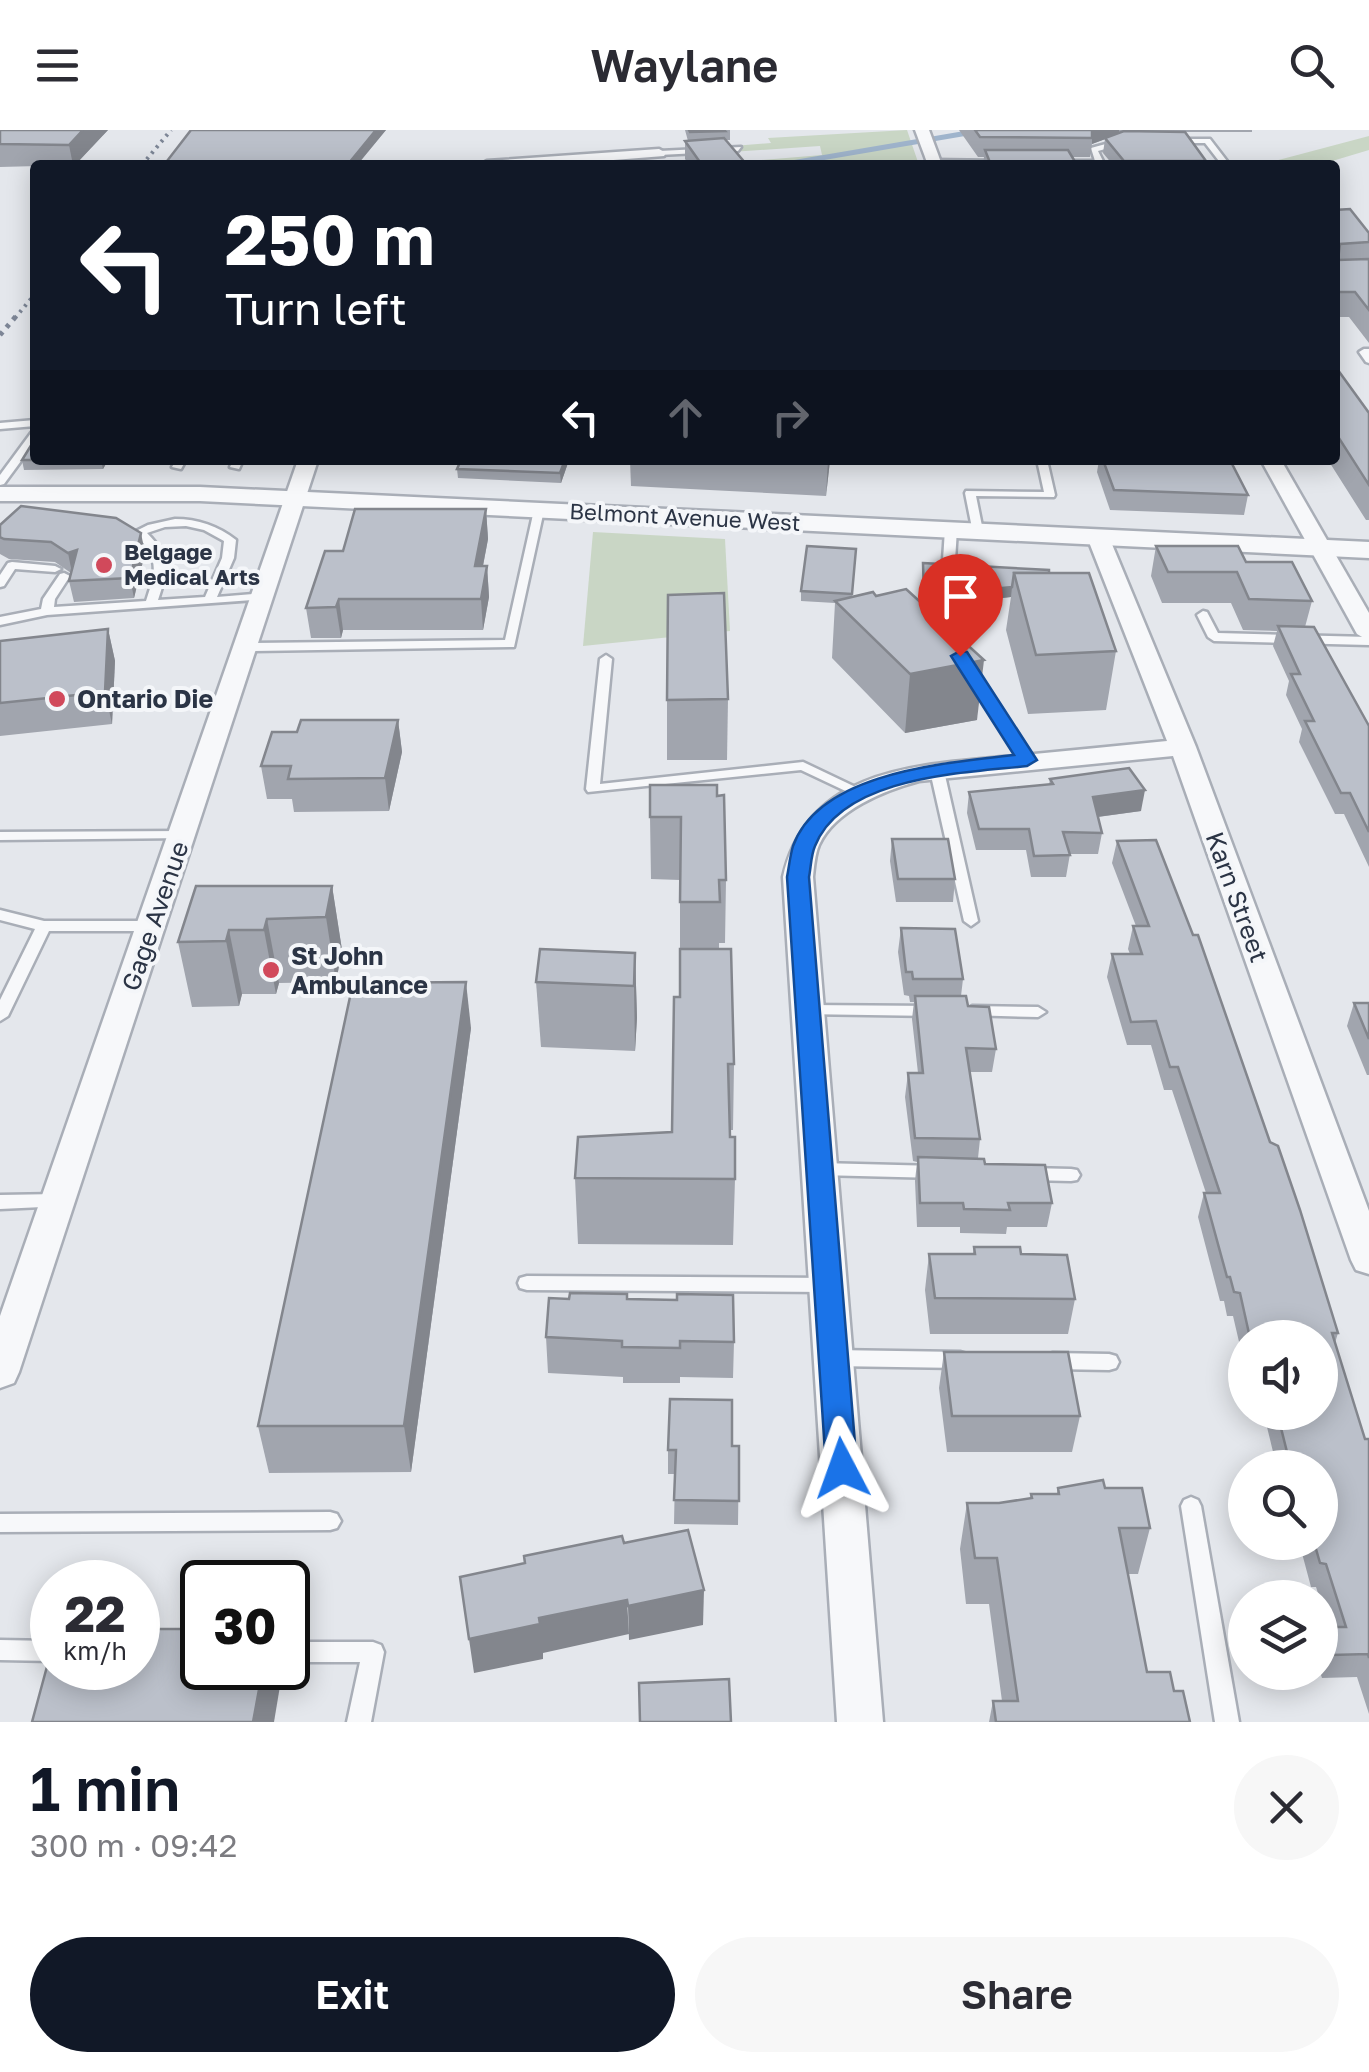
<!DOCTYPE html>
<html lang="en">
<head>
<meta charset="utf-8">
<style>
	body { margin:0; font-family:"Golos Text",sans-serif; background:#f7f7f7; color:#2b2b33; height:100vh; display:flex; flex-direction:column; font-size:38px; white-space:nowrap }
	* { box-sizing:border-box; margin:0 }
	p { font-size:32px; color:#7c7c81 }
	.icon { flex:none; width:55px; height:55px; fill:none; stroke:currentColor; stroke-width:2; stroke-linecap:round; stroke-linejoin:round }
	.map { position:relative; height:1592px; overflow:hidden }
	.sheet { display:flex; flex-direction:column; background:#fff; flex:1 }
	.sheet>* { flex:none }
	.hud { position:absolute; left:30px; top:30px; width:1310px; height:305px; border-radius:10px; box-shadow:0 5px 25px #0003; background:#111827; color:#fff; overflow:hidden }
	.fabs { position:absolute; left:1228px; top:1190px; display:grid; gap:20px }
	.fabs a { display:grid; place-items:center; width:110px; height:110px; border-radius:50%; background:#fff; box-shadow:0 5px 25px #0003; font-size:50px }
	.speed { position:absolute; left:30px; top:1430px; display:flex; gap:20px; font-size:50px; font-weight:700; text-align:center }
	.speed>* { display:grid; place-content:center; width:130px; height:130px; border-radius:50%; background:#fff; box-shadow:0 5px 25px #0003; line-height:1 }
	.speed small { font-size:25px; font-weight:400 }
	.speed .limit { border:5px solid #111; border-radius:15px; background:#fff; color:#111 }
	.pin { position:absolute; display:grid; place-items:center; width:85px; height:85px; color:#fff; margin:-102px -42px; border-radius:50% 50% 50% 0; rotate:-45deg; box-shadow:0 0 10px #0007 }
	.pin .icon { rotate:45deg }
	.me { position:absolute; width:110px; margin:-55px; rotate:356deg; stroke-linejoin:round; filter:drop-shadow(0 0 8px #0008) }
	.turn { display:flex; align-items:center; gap:35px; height:210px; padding:0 30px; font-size:45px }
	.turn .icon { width:130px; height:130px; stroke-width:2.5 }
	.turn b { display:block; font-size:70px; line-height:85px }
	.lanes { display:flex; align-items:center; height:95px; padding:0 30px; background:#0003; justify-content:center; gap:50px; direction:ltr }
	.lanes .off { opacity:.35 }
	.round { display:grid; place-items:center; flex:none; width:105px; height:105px; border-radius:52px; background:#f7f7f7 }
	.summary { display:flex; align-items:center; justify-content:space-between; height:170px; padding:0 30px }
	h1 { font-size:60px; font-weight:600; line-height:75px; color:#111827 }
	.primary-button { display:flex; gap:20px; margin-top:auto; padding:20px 30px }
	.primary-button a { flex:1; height:115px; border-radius:60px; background:#111827; color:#fff; font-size:40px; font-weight:600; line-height:115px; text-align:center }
	.primary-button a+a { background:#f7f7f7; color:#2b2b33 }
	header { display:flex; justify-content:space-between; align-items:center; height:130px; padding:0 30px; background:#fff; font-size:45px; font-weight:600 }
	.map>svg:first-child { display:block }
</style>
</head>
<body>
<header><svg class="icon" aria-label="menu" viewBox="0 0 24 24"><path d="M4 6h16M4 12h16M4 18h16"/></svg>Waylane<svg class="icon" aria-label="search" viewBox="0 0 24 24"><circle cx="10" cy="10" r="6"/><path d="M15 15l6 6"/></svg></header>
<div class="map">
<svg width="1369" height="1592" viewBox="0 0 1369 1592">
	<rect width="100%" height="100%" fill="#e4e7ec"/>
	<g fill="#c9d6c5">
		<polygon points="907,0 919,35 702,35 822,25 820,16 671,26 671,21 771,13 768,8"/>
		<polygon points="1369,6 1369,20 1319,35 1260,35"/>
		<polygon points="593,402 725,409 730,501 583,516"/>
	</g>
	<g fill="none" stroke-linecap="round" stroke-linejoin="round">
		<polyline stroke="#9fb4cc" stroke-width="5" points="780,35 985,0"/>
		<g stroke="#a9aeb7" stroke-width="5">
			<g id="service">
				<polygon points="1124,9 1127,13 1098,21 1105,35 1058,35 1055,33 1059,31 1095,31 1091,18"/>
				<polygon points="1172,9 1210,9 1230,35 1222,35 1205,13 1169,13"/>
				<polygon points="741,17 738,21 659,25 655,23 659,21"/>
				<polygon points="934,30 1001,31 1005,33 1002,35 931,34"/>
				<polygon points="1364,219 1369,219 1369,233 1366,232 1359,222"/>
				<polygon points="35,290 35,296 0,299 0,293"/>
				<polygon points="35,302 35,312 4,354 0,355 0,345 31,303"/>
				<polygon points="176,330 186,330 181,339 172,337"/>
				<polygon points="233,330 243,330 239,339 230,337"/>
				<polygon points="1037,330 1047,330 1055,365 1054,367 976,366 983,401 977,404 973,403 965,363 966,361 1044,362"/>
				<polygon points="539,377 544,380 514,517 247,521 241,517 247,513 505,510 534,380"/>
				<path d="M175 389C198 389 218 396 236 410L234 428 217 467 264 463 270 467 268 469 47 485 0 495V487L41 479 43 469 60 444 64 443 70 446 55 469 54 477 146 471C157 437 159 430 134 402L148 395ZM186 396 204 400 224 411 222 428 205 467 158 470C168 440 171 427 147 403L165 397Z"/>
				<polygon points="951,397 957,400 955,430 949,433 943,430 945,400"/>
				<polygon points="12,432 55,436 61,439 55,442 15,439 4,456 0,457 0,445 8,433"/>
				<polygon points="1203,481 1207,482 1218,503 1369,507 1369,515 1214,511 1208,507 1197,485"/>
				<polygon points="606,525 612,529 600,654 803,632 866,662 864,665 854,665 801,640 588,662 586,659 600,529"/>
				<polygon points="970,537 976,541 1034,630 1032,633 1022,633 1020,630 964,541"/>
				<polygon points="937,637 944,641 978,791 971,796 964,791 930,641"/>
				<polygon points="183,701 190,705 188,708 0,710 0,702"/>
				<polygon points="0,780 44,791 151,791 158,796 151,801 49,801 8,886 0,891 0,870 35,799 0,790"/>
				<polygon points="808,875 934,876 942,881 934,886 802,884 800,880"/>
				<polygon points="972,876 1038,877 1046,882 1038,887 966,885 964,881"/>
				<polygon points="820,1033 937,1036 943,1037 946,1042 943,1047 937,1048 820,1045 814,1044 811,1039 814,1034"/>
				<polygon points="1030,1038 1071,1039 1077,1040 1080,1045 1077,1050 1071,1051 1030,1050 1024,1049 1021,1044 1024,1039"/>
				<polygon points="58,1064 64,1066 67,1071 64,1076 0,1079 0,1065"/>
				<polygon points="527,1146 828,1148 835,1150 837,1155 835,1160 828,1162 527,1160 520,1158 518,1153 520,1148"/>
				<polygon points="834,1220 960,1222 967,1224 970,1230 967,1236 960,1238 834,1236 827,1234 824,1228 827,1222"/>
				<polygon points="1053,1223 1109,1224 1116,1226 1119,1232 1116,1238 1109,1240 1053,1239 1046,1237 1043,1231 1046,1225"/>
				<polygon points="1191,1367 1198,1370 1201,1376 1239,1592 1215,1592 1181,1376 1184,1370"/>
				<polygon points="330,1382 337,1384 341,1391 337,1398 330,1400 0,1402 0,1384"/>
				<polygon points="0,1510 52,1511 52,1531 0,1530"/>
				<polygon points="288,1512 373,1512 381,1515 384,1522 371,1592 347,1592 360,1532 288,1532"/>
			</g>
		</g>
		<g stroke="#a9aeb7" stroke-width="5">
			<g id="minor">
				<polygon points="915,0 929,0 942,35 928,35"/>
				<polygon points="659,19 666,23 664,26 550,35 480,35 487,31"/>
				<polygon points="298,330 318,330 19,1242 14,1253 0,1258 0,1186"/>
				<polygon points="1261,330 1281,330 1369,483 1369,511 1357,504"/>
				<path d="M1098 400 1109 407 1196 617 1369 1081V1144L1356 1140 1351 1130 1173 626 919 651C885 660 835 680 819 715 815 724 814 737 813 747L883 1592H837L783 747C808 636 921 635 1014 626 1065 621 1116 616 1167 611L1087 407Z"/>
			</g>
		</g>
		<g stroke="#a9aeb7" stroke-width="5">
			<polygon id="tertiary" points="0,357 200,357 1369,412 1369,428 200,371 0,371"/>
		</g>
		<use href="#service" fill="#f7f8fa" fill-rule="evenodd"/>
		<use href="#minor" fill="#f7f8fa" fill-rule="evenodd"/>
		<use href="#tertiary" fill="#f7f8fa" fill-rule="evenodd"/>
		<g stroke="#7d8696" stroke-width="4" stroke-dasharray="2.5 5" stroke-linecap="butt">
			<polyline points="142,35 171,0"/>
			<polyline points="15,188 35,164"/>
		</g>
		<polyline stroke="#7d8696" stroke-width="5" stroke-dasharray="4 6" stroke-linecap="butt" points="0,205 17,185"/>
	</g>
	<g fill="#a1a5ae">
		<polygon points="0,0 108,0 75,35 0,37"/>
		<polygon points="191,0 386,0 359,33 370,35 167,35 167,31"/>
		<polygon points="685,0 730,0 730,10 726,10 747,35 689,35 685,29 685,11 688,11"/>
		<polygon points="959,0 1252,0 1252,2 1185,2 1206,31 1205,35 1113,35 1103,23 1105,9 1092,14 1090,27 1072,27 1077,35 983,35 984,27 978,27"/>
		<polygon points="1335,80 1369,103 1369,213 1349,187 1335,187"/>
		<polygon points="1335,223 1337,239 1369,283 1369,390 1366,390 1328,330 1335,330"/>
		<polygon points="22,330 108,330 103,339 24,340"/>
		<polygon points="461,330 569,330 561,353 458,348 457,339"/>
		<polygon points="630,330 830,330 826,366 631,356"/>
		<polygon points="1099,330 1230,330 1248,365 1244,385 1110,380 1097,342"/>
		<polygon points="486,379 488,409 483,436 487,436 489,467 483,500 343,500 341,508 311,508 306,478 343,421"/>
		<polygon points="0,395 145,423 134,468 74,472 69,451 71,443 55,432 9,429 0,424"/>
		<polygon points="1156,416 1246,432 1312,471 1305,497 1369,596 1369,737 1344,684 1335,684 1299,612 1302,599 1286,565 1289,551 1273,516 1277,501 1243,500 1231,473 1162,473 1151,446"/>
		<polygon points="856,419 852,467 876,466 923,475 923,433 1049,443 1116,521 1106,580 1028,584 1006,500 1011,467 925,476 977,590 905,603 832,528 835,473 801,471 801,461"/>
		<polygon points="108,499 115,531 112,594 0,606 0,511"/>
		<polygon points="728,569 727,630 667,630 667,570"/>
		<polygon points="398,590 402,622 389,681 294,682 292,669 267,669 261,636 297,602"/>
		<polygon points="1050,649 1141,681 1098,687 1102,703 1098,724 1070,724 1066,747 1031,747 1026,720 976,720 967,683 969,662 1049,655"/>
		<polygon points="717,666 726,750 725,813 719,813 719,819 734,934 733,1000 730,1000 735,1049 733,1115 578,1114 575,1048 672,1002 680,867 680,750 651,749 650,687"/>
		<polygon points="892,709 955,749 953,772 896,772 890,731"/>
		<polygon points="1117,711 1270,1012 1338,1203 1335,1213 1365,1309 1369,1309 1369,1584 1357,1547 1322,1548 1320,1542 1320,1504 1323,1497 1329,1497 1316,1457 1311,1457 1299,1412 1320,1412 1320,1338 1277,1338 1265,1289 1248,1288 1247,1282 1320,1282 1320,1208 1245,1208 1245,1275 1234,1233 1240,1216 1233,1186 1227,1186 1224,1171 1220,1171 1198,1087 1204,1063 1206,1063 1172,960 1164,960 1151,915 1127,915 1107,847 1112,824 1130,824 1128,819 1133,796 1136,796 1112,733"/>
		<polygon points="332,756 342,820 336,852 279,853 276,864 242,864 239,876 192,877 178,812"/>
		<polygon points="901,798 963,849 961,866 996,919 992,942 969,942 980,1009 978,1028 985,1034 1052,1073 1047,1097 1007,1097 1006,1104 960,1103 960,1097 917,1097 915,1051 917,1032 913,1031 905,967 908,943 918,943 912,889 914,872 910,872 909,866 904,865 898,822"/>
		<polygon points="635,823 637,888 635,921 541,917 536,852"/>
		<polygon points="1354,873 1369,873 1369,945 1367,945 1347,896"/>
		<polygon points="471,898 411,1342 269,1343 258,1296"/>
		<polygon points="974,1117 1075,1169 1068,1204 930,1204 925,1160 929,1124 973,1124"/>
		<polygon points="627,1169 734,1212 733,1248 680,1247 680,1253 623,1253 623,1247 548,1243 546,1207"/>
		<polygon points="944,1222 1080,1286 1072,1322 947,1322 939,1258"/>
		<polygon points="739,1316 738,1395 674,1394 675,1344 668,1344 668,1320"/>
		<polygon points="1058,1358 1105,1358 1150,1398 1138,1444 1128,1444 1147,1542 1174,1561 1190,1592 989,1592 993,1571 1002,1571 989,1474 966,1474 960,1419 967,1373 999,1373 1030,1368 1031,1364 1057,1364"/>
	</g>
	<g fill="#83868d">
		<polygon points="83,0 108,0 75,35 73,35 69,15"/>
		<polygon points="376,0 386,0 357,35 349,33"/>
		<polygon points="1092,0 1119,0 1119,4 1092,14"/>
		<polygon points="101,330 108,330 103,339"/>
		<polygon points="565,330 569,330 561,353 560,343"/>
		<polygon points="828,330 830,330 826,366"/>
		<polygon points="486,379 488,409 477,467 475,436"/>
		<polygon points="141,403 145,423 134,468 130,448"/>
		<polygon points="77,420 72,443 68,423"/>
		<polygon points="487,436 489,467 483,500 481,469"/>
		<polygon points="1012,457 1011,467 923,477 924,466"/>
		<polygon points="339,469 343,500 341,508 336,477"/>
		<polygon points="108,499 115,531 112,594 105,562"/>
		<polygon points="984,530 977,590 905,603 910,544"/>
		<polygon points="398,590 402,622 389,681 385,648"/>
		<polygon points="1145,660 1141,681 1089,688 1093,667"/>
		<polygon points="332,756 342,820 336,852 326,787"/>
		<polygon points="267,789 279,853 276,864 264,800"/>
		<polygon points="229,800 242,864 239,876 226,811"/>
		<polygon points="635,823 637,888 635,921 634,856"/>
		<polygon points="466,852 471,898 411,1342 404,1296"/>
		<polygon points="704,1460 703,1495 629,1510 628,1476"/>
		<polygon points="627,1470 629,1504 543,1523 543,1529 474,1543 469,1509 539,1488"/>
		<polygon points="263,1538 280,1538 282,1544 274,1592 253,1592"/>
	</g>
	<g fill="#bbc0ca" stroke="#83868d" stroke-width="2.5">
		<polygon points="0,0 83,0 69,15 0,14"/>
		<polygon points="191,0 376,0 349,33 370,33 369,35 248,35 167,31"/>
		<polygon points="689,0 724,0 725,1 690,2"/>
		<polygon points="975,0 1092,0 1092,8 980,7"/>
		<polygon points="1124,1 1185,2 1206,31 1124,31 1105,8"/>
		<polygon points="724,8 747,35 702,35 685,11"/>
		<polygon points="985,20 1068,20 1077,35 991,35"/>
		<polygon points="1350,79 1369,103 1369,112 1340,114 1338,130 1369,129 1369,180 1355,162 1335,162 1335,80"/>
		<polygon points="1335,236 1369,283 1369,355 1335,302"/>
		<polygon points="35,309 35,330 22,330"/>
		<polygon points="461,330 565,330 560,343 457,339"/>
		<polygon points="1103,330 1230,330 1248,365 1114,360"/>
		<polygon points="21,376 116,388 141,403 130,448 69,451 77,420 68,423 51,412 4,409 0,407 0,395"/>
		<polygon points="355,379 486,379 475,436 487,436 481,469 339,469 336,477 306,478 325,421 343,421"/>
		<polygon points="807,416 856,419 852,464 801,461"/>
		<polygon points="1156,416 1238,416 1246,432 1292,432 1312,471 1249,469 1237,442 1168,442"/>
		<polygon points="923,433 1049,440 1049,443 1014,443 1012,457 924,466"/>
		<polygon points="1014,443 1089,443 1116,521 1036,525"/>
		<polygon points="906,459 984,530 910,544 835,471 873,462 876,466"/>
		<polygon points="724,463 728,569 667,570 668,465"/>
		<polygon points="1278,496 1314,497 1369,596 1369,702 1350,663 1341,663 1305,591 1314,591 1291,544 1300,544"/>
		<polygon points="108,499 105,562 0,573 0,511"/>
		<polygon points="301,590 398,590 385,648 288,649 291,636 261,636 272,602 297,602"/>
		<polygon points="1129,638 1145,660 1093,667 1102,703 1063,702 1070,725 1034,726 1029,699 979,699 969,662 1053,654 1050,649"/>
		<polygon points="650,655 717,655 717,666 724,665 726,750 719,750 720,772 680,772 681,687 650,687"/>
		<polygon points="892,709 948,709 955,749 898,749"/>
		<polygon points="1156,710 1193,805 1198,805 1270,1012 1278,1016 1300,1080 1338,1203 1332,1203 1365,1309 1369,1309 1369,1528 1368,1524 1331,1525 1323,1497 1346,1497 1326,1434 1320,1433 1314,1412 1320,1412 1320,1338 1291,1338 1277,1282 1320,1282 1320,1208 1250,1208 1240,1163 1234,1162 1230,1147 1227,1147 1204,1063 1220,1063 1178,937 1170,937 1156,891 1131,892 1112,824 1142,824 1133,796 1149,796 1117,711"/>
		<polygon points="196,756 332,756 326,787 267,789 264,800 229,800 226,811 178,812"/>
		<polygon points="901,798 955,799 963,849 913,849 912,842 906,842"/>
		<polygon points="540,819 635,823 634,856 536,852"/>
		<polygon points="680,819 731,819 734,934 728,934 730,1007 735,1007 735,1049 575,1048 578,1007 672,1002 674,867 680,867"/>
		<polygon points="466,852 404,1296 258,1296 353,853"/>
		<polygon points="915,866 966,866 968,876 989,877 996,919 966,918 980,1009 915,1008 908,943 923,943"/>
		<polygon points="1354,873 1369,873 1369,909"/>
		<polygon points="918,1027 984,1029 985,1034 1045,1035 1052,1073 1008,1073 1010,1080 964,1079 963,1073 920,1073"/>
		<polygon points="974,1117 1020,1117 1021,1124 1067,1125 1075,1169 935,1168 929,1124 975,1124"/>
		<polygon points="570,1163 627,1164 627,1169 677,1170 677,1164 733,1165 734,1212 680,1211 680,1218 622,1217 622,1211 546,1207 549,1168 569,1169"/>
		<polygon points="944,1222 1068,1222 1080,1286 952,1286"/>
		<polygon points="670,1269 732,1270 732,1316 739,1316 739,1371 674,1370 676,1320 668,1320"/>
		<polygon points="1103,1350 1105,1358 1142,1358 1150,1398 1119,1398 1147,1542 1170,1542 1174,1561 1183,1561 1190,1592 996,1592 993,1571 1018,1571 997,1428 975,1428 967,1373 999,1373 1032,1368 1031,1364 1059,1364 1058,1358"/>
		<polygon points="688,1400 704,1460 628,1476 627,1470 539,1488 540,1494 469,1509 460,1447 525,1433 524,1426 622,1406 624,1413"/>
		<polygon points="138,1499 202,1499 202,1538 263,1538 253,1592 32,1592 52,1518 52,1538 138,1538"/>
		<polygon points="729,1549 731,1592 640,1592 639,1553"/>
	</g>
	<path fill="#1a73e8" stroke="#114b97" stroke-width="2.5" d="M960 521 967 522 1037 630 1027 636C964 643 843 646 815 716 811 725 811 737 809 747L857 1338 852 1347 842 1351 831 1347 826 1338 787 747C789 737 790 726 793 716 820 641 948 633 1014 625L951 526Z"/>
	<g fill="#d1495b" stroke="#f4f6f9" stroke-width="4">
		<circle cx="104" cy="435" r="10"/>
		<circle cx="57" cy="569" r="10"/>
		<circle cx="271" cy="840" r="10"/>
	</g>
	<g text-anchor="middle" stroke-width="8" stroke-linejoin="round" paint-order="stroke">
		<g font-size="22" fill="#2b3445" stroke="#f4f6f9">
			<text transform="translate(685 387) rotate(3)" y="8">Belmont Avenue West</text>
		</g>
		<g font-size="22" font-weight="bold" fill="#2b3445" stroke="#f4f6f9" text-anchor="start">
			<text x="124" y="430">Belgage<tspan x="124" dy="25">Medical Arts</tspan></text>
		</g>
		<g font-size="25" font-weight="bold" fill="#2b3445" stroke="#f4f6f9" text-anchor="start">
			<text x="77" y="578">Ontario Die</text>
			<text x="291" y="835">St John<tspan x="291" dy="29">Ambulance</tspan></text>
		</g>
		<g font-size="25" fill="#2b3445" stroke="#f4f6f9">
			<text transform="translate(1237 767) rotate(70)" y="9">Karn Street</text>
			<text transform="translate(155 786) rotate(-71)" y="9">Gage Avenue</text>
		</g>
	</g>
</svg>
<div class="fabs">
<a><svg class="icon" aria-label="sound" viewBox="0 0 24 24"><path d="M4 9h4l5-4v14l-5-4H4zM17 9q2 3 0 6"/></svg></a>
<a><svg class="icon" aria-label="search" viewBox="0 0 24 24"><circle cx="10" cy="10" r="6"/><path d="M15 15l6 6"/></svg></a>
<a><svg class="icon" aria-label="layers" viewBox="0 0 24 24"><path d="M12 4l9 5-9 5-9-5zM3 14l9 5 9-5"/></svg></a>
</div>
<div class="speed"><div>22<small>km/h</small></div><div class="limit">30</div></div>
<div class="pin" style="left:960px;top:526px;background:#d93025"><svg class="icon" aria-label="arrive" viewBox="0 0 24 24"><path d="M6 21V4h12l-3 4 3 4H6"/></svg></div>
<svg class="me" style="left:842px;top:1338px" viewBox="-20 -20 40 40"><path d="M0-17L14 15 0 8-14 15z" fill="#1a73e8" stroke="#fff" stroke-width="4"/></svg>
<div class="hud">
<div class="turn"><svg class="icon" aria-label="left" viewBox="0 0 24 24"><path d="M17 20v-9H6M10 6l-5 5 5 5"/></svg><div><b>250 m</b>Turn left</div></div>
<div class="lanes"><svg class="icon" aria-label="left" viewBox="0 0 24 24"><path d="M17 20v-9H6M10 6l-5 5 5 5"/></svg><svg class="icon off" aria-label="ahead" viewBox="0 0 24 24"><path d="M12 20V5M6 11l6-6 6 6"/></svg><svg class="icon off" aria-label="right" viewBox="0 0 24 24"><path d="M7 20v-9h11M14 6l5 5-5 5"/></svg></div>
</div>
</div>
<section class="sheet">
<div class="summary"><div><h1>1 min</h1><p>300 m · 09:42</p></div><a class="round"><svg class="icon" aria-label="close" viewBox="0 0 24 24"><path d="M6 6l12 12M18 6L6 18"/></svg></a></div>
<div class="primary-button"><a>Exit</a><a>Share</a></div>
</section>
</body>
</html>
